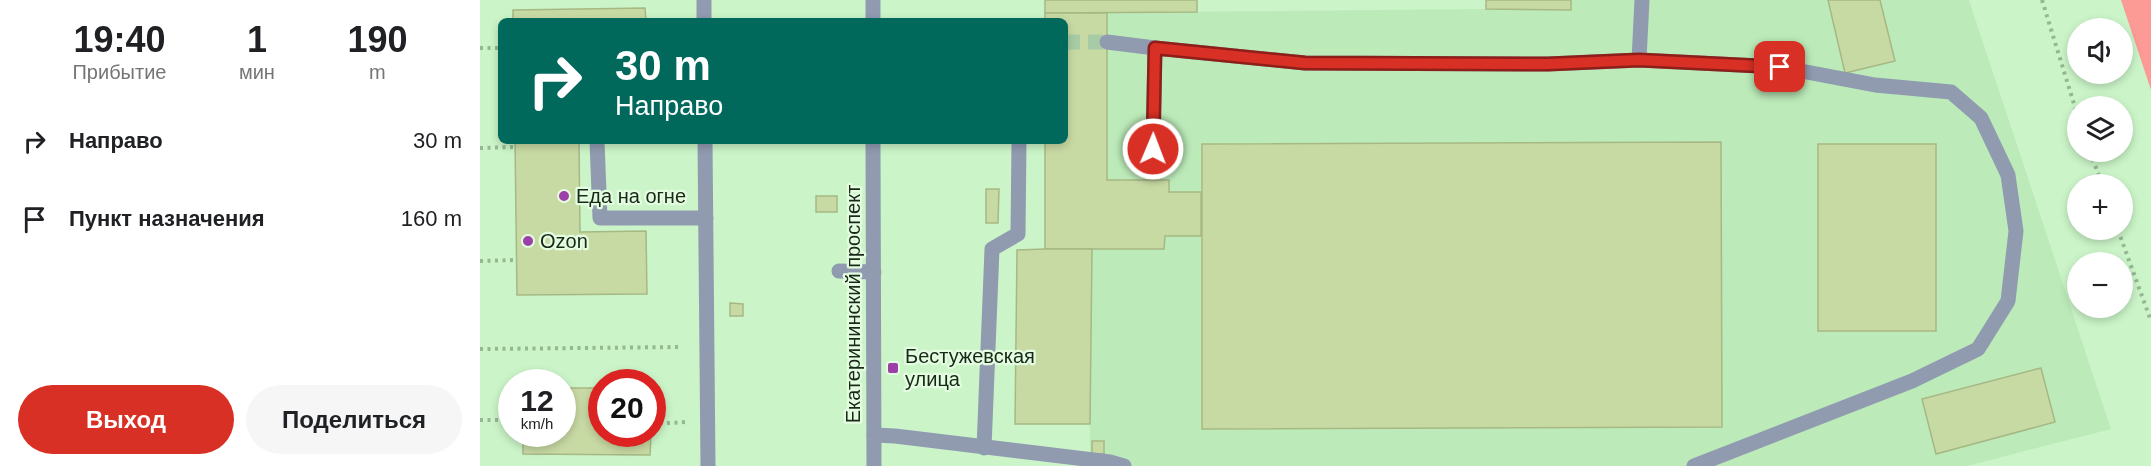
<!DOCTYPE html>
<html lang="ru">
<head>
<meta charset="utf-8">
<style>
	body { margin:0; font-family:Helvetica,sans-serif; background:#f6f6f6; color:#202124; height:100vh; display:flex; flex-direction:column; font-size:22px; white-space:nowrap }
	* { box-sizing:border-box; margin:0 }
	p { font-size:20px; color:#757577 }
	.icon { flex:none; width:33px; height:33px; fill:none; stroke:currentColor; stroke-width:2; stroke-linecap:round; stroke-linejoin:round }
	.map { position:relative; flex:1; overflow:hidden }
	.side { display:flex; flex-direction:column; background:#fff; width:480px }
	.side>* { flex:none }
	.guide { position:absolute; left:18px; top:18px; width:570px; height:126px; border-radius:9px; box-shadow:0 3px 9px #0003; background:#00695c; color:#fff; overflow:hidden }
	.controls { position:absolute; left:1587px; top:18px; display:grid; gap:12px }
	.controls a { display:grid; place-items:center; width:66px; height:66px; border-radius:50%; background:#fff; box-shadow:0 3px 9px #0003; font-size:30px }
	.speed { position:absolute; left:18px; top:369px; display:flex; gap:12px; font-size:30px; font-weight:700; text-align:center }
	.speed>* { display:grid; place-content:center; width:78px; height:78px; border-radius:50%; background:#fff; box-shadow:0 3px 9px #0003; line-height:1 }
	.speed small { font-size:15px; font-weight:400 }
	.speed .limit { border:9px solid #d22; background:#fff; color:#111 }
	.pin { position:absolute; display:grid; place-items:center; width:51px; height:51px; color:#fff; margin:-26px; border-radius:12px; box-shadow:0 3px 9px #0006 }
	.me { position:absolute; width:66px; margin:-33px; rotate:1deg; stroke-linejoin:round; filter:drop-shadow(0 0 4px #0008) }
	.turn { display:flex; align-items:center; gap:21px; height:126px; padding:0 18px; font-size:27px }
	.turn .icon { width:78px; height:78px; stroke-width:2.5 }
	.turn b { display:block; font-size:42px; line-height:51px }
	.eta { display:flex; justify-content:space-evenly; align-items:center; height:102px; text-align:center }
	.eta b { font-size:36px; font-weight:800; line-height:42px }
	.primary-button { display:flex; gap:12px; margin-top:auto; padding:12px 18px }
	.primary-button a { flex:1; height:69px; border-radius:36px; background:#d93025; color:#fff; font-size:24px; font-weight:800; line-height:69px; text-align:center }
	.primary-button a+a { background:#f6f6f6; color:#202124 }
	ul { padding:0; list-style:none }
	li { display:flex; align-items:center; gap:18px; height:78px; padding:0 18px }
	li div { flex:1 }
	li b { display:block; font-size:22px }
	li em { font-style:normal }
	main { display:flex; flex:1; min-height:0 }
	.map>svg:first-child { display:block }
</style>
</head>
<body>
<main>
<section class="side">
<div class="eta">
<div><b>19:40</b><p>Прибытие</p></div>
<div><b>1</b><p>мин</p></div>
<div><b>190</b><p>m</p></div>
</div>
<ul>
<li><svg class="icon" aria-label="right" viewBox="0 0 24 24"><path d="M7 20v-9h11M14 6l5 5-5 5"/></svg><div><b>Направо</b></div><em>30 m</em></li>
<li><svg class="icon" aria-label="arrive" viewBox="0 0 24 24"><path d="M6 21V4h12l-3 4 3 4H6"/></svg><div><b>Пункт назначения</b></div><em>160 m</em></li>
</ul>
<div class="primary-button"><a>Выход</a><a>Поделиться</a></div>
</section>
<div class="map">
<svg width="1671" height="466" viewBox="0 0 1671 466">
	<rect width="100%" height="100%" fill="#cbf5c8"/>
	<polygon fill="#bcebb9" points="1091,0 1489,0 1631,429 1487,466 610,466 610,424 535,424 537,250 565,249 565,141 585,141 585,21 565,13 1006,9 1090,10"/>
	<polygon fill="#fc9a95" points="1641,0 1671,0 1671,90"/>
	<g fill="#c8daa4" stroke="#a6b883" stroke-width="1.5">
		<polygon points="565,0 717,0 717,12 565,13"/>
		<polygon points="1006,0 1091,0 1091,10 1006,9"/>
		<polygon points="1348,0 1400,0 1415,61 1365,73"/>
		<polygon points="165,8 166,21 33,21 33,10"/>
		<polygon points="565,13 627,13 627,180 689,180 689,192 721,192 721,236 685,236 684,249 565,249 565,141 585,141 585,21 565,21"/>
		<polygon points="35,141 99,141 100,232 166,231 167,294 37,295"/>
		<polygon points="1241,142 1242,427 722,429 722,144"/>
		<rect x="1338" y="144" width="118" height="187"/>
		<polygon points="506,189 519,189 518,223 506,223"/>
		<rect x="336" y="196" width="21" height="16"/>
		<polygon points="565,249 612,249 610,424 535,424 537,250"/>
		<polygon points="250,303 263,304 263,316 250,316"/>
		<polygon points="1561,368 1575,422 1456,454 1442,399"/>
		<polygon points="82,388 122,388 122,434 171,434 170,455 43,454 43,434 82,434"/>
		<rect x="612" y="441" width="12" height="13"/>
	</g>
	<g fill="none" stroke-linecap="round" stroke-linejoin="round">
		<polyline stroke="#a7cca5" stroke-width="15" stroke-dasharray="15 8" stroke-linecap="butt" points="585,42 627,42"/>
		<g stroke="#95b792" stroke-width="4" stroke-dasharray="3 4.5" stroke-linecap="butt">
			<polyline points="1562,0 1598,117"/>
			<polyline points="0,48 21,48"/>
			<polyline points="0,148 35,147"/>
			<polyline points="1610,152 1622,184"/>
			<polyline points="1638,230 1671,321"/>
			<polyline points="0,261 36,260"/>
			<polyline points="0,349 202,347"/>
			<polyline points="0,420 32,420"/>
			<polyline points="172,424 205,422"/>
		</g>
		<g stroke="#909bb0" stroke-width="15">
			<polyline points="224,0 224,21"/>
			<polyline points="393,21 393,0"/>
			<polyline points="627,42 675,48 673,149"/>
			<polyline points="675,48 825,63 1068,64 1159,60 1300,67 1395,85 1471,92 1501,118 1528,175 1536,231 1528,301 1498,349 1432,381 1214,466"/>
			<polyline points="1159,60 1162,0"/>
			<polyline points="117,141 120,218 226,218"/>
			<polyline points="225,141 228,466"/>
			<polyline points="393,141 394,466"/>
			<polyline points="359,271 394,272"/>
			<polyline points="394,435 415,436 630,462 644,466"/>
			<polyline points="504,448 512,249 538,234 539,141"/>
		</g>
	</g>
	<g fill="none" stroke-linecap="round" stroke-linejoin="round">
		<g stroke="#8d1f18" stroke-width="15">
			<polyline id="route" points="673,149 675,48 825,63 1068,64 1159,60 1300,67"/>
		</g>
		<use href="#route" stroke="#d93025" stroke-width="10"/>
	</g>
	<g fill="#9c3fa8" stroke="#e4fde1" stroke-width="2">
		<circle cx="84" cy="196" r="6"/>
		<circle cx="48" cy="241" r="6"/>
		<rect x="407" y="362" width="12" height="12" rx="3"/>
	</g>
	<g text-anchor="middle" stroke-width="4.5" stroke-linejoin="round" paint-order="stroke">
		<g font-size="20" fill="#192918" stroke="#e4fde1" text-anchor="start">
			<text x="96" y="203">Еда на огне</text>
			<text x="60" y="248">Ozon</text>
			<text x="425" y="363">Бестужевская<tspan x="425" dy="23">улица</tspan></text>
		</g>
		<g font-size="20" fill="#192918" stroke="#e4fde1">
			<text transform="translate(373 304) rotate(-90)" y="7">Екатерининский проспект</text>
		</g>
	</g>
</svg>
<div class="controls">
<a><svg class="icon" aria-label="sound" viewBox="0 0 24 24"><path d="M4 9h4l5-4v14l-5-4H4zM17 9q2 3 0 6"/></svg></a>
<a><svg class="icon" aria-label="layers" viewBox="0 0 24 24"><path d="M12 4l9 5-9 5-9-5zM3 14l9 5 9-5"/></svg></a>
<a>+</a>
<a>−</a>
</div>
<div class="speed"><div>12<small>km/h</small></div><div class="limit">20</div></div>
<div class="pin" style="left:1300px;top:67px;background:#d93025"><svg class="icon" aria-label="arrive" viewBox="0 0 24 24"><path d="M6 21V4h12l-3 4 3 4H6"/></svg></div>
<svg class="me" style="left:673px;top:149px" viewBox="-20 -20 40 40"><circle r="17" fill="#d93025" stroke="#fff" stroke-width="3"/><path d="M0-11L8 9 0 5-8 9z" fill="#fff"/></svg>
<div class="guide">
<div class="turn"><svg class="icon" aria-label="right" viewBox="0 0 24 24"><path d="M7 20v-9h11M14 6l5 5-5 5"/></svg><div><b>30 m</b>Направо</div></div>
</div>
</div>
</main>
</body>
</html>
